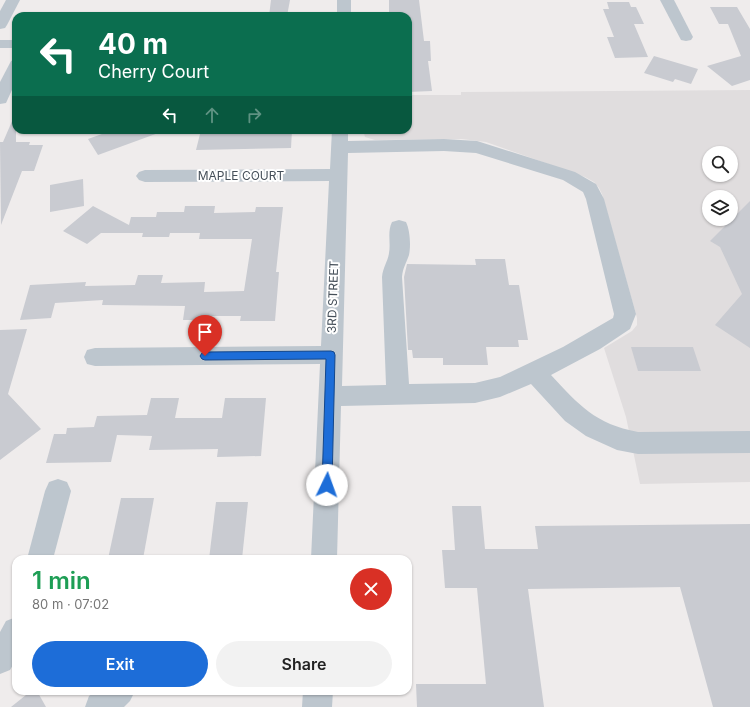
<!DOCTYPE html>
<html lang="en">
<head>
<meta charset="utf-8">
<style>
	body { margin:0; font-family:Inter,sans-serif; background:#f2f2f2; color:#222; height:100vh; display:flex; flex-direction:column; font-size:15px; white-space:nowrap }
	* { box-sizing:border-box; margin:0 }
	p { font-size:13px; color:#767676 }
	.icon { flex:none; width:22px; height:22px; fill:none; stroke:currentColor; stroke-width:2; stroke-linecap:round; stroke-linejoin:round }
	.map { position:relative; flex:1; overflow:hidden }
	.details { position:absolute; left:12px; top:555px; width:400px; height:140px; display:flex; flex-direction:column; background:#fff; border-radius:12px; box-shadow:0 1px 3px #0004 }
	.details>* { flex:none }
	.banner { position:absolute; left:12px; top:12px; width:400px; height:122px; border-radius:12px; box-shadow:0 1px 3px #0004; background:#0b6e4f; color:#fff; overflow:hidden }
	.fabs { position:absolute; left:702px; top:146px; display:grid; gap:8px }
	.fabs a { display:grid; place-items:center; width:36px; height:36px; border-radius:50%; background:#fff; box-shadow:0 1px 3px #0004; font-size:20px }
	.pin { position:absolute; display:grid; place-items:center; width:34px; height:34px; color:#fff; margin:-41px -17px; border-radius:50% 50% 50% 0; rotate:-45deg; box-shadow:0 0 4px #0007 }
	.pin .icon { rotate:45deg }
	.me { position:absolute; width:44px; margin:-22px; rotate:3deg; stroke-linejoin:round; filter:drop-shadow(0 0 3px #0008) }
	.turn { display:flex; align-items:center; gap:14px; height:84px; padding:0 20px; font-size:18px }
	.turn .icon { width:52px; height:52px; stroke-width:2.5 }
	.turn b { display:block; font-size:28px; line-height:34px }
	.lanes { display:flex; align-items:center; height:38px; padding:0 20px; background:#0003; justify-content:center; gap:20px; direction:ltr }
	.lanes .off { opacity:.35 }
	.round { display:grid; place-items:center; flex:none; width:42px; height:42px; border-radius:21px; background:#f2f2f2 }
	.head { display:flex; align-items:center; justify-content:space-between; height:68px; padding:0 20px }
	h1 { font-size:24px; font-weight:600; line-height:30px; color:#1e9e55 }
	.cta { display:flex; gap:8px; margin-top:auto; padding:8px 20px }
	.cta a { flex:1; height:46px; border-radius:24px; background:#1d6dd8; color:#fff; font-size:16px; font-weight:600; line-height:46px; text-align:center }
	.cta a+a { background:#f2f2f2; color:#222 }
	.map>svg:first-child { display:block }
</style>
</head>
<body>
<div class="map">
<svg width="750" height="707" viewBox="0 0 750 707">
	<rect width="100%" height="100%" fill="#efecec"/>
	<path fill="#e0ddde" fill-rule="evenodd" d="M750 90V482L640 484 626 417 604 348 632 331 637 325V318L602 194 599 188 594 182 585 177 486 142 462 139 375 140 365 137 363 130H408V95H461V92ZM709 153H731V175H709ZM709 197H731V219H709Z"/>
	<g fill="#c9cbd1">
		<polygon points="271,0 290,0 287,16 269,16"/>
		<polygon points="389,0 419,0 424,41 430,41 431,61 428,61 432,91 408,92 408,16 389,16"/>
		<polygon points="607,2 629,2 631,7 636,7 644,24 634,24 648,57 615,58 607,37 614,37 603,9 609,9"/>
		<polygon points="710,7 737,7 750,29 750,80 732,86 707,66 741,56 728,24 719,24"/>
		<polygon points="654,56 698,69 691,84 675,79 673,82 644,73"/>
		<polygon points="16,112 16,142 30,142 29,145 43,145 34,171 22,171 1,225 0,142 3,142"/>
		<polygon points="113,130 160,130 161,132 98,155 88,139"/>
		<polygon points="201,130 292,130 291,148 196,150"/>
		<polygon points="83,179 84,206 50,212 50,185"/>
		<polygon points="750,201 750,348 715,325 742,294 720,247 710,241"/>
		<polygon points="93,206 129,225 131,217 156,217 157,212 184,212 185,206 215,206 214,213 255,212 256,207 283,207 276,272 279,272 275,321 240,321 241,316 208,316 208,320 183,320 185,306 102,305 103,300 55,303 51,318 20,320 30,285 86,282 85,286 135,285 138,275 163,275 161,283 205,282 204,292 244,291 252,239 199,239 200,233 170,233 169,237 142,237 143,233 101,233 87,244 63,231"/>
		<polygon points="475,259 505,259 509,285 519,285 528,340 518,340 519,347 486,347 488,365 443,365 443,358 413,358 412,350 408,350 404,277 407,264 476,265"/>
		<polygon points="27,329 8,394 41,429 0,460 0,330"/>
		<polygon points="631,347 693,347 701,371 638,371"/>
		<polygon points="151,398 179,398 175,418 222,418 225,398 266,398 261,456 217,457 218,449 149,450 152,436 117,435 111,462 46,463 54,434 66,434 67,428 94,427 97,416 147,415"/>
		<polygon points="121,498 154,498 143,559 108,559"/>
		<polygon points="216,502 248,502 242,559 209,559"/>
		<polygon points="452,506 481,506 485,549 538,549 535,526 750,524 750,707 713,707 680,587 528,589 544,707 417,707 416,684 486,684 477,588 445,588 442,550 455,550"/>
		<polygon points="31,691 37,691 46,707 11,707"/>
	</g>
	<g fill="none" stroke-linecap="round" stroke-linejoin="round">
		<g fill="#bdc6ce" fill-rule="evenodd">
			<polygon points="6,0 20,0 7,25 5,28 0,29 0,11"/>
			<rect x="337" y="0" width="14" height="16"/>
			<polygon points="660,0 674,0 693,37 691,40 686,41 681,40"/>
			<rect x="0" y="40" width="16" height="8"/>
			<polygon points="16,59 16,81 6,103 0,104 0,82 11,61"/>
			<path d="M332 130H348V141L444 139 477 141 575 172 596 184 604 199 636 314 630 329 600 349 551 375C579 405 595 424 638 432L750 431V453L638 454 617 450 586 436 565 421 531 384 500 397 475 403 341 406 337 559H311L320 364 95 366 87 364 84 357 87 350 95 348 321 346 329 181 145 182 139 180 136 176 139 172 145 170 330 169ZM444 151 476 153 563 180 583 192 586 199 614 314 613 318 563 347 500 377 475 383 409 384 402 277C403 267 406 264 409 255 411 246 410 230 406 222L399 220 392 222C387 232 391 243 389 253 388 261 383 267 382 277L386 385 342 386 348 153Z"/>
			<polygon points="58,479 67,482 71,491 53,559 27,559 45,491 49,482"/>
			<polygon points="16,617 16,660 10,670 0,674 0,632 6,621"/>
			<polygon points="96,691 135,691 130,701 124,707 85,707 89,696"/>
			<polygon points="303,691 333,691 332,707 302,707"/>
		</g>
	</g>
	<polygon fill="#1d6dd8" stroke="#13478c" points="331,351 334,352 335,355 332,485 330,489 327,490 323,489 322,485 326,359 205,360 202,359 200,356 202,353 205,352"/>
	<g text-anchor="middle" stroke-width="4" stroke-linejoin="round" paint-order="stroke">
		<g font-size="12" fill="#454f59" stroke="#fff">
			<text x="241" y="180">MAPLE COURT</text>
			<text transform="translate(333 297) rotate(-88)" y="4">3RD STREET</text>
		</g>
	</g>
</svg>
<div class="fabs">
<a><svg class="icon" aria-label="search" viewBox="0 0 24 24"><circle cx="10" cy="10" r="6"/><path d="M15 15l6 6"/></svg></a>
<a><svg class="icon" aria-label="layers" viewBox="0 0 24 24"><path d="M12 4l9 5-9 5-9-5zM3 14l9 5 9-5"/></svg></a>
</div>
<div class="pin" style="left:205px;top:356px;background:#d93025"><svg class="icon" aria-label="arrive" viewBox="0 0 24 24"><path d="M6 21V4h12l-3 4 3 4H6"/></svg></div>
<svg class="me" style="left:327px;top:485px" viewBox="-20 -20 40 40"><circle r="19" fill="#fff"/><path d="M0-13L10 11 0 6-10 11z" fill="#1d6dd8"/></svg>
<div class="banner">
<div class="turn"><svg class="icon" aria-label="left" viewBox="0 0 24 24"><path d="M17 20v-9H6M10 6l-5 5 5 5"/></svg><div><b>40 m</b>Cherry Court</div></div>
<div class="lanes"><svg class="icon" aria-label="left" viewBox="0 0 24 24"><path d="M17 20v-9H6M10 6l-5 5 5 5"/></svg><svg class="icon off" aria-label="ahead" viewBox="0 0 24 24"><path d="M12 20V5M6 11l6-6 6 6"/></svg><svg class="icon off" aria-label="right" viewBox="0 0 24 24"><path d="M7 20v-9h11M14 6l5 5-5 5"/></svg></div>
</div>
<section class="details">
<div class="head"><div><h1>1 min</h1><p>80 m · 07:02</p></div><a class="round" style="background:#d93025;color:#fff"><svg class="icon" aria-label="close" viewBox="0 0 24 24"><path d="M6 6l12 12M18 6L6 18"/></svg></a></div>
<div class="cta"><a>Exit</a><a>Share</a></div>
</section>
</div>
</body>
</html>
